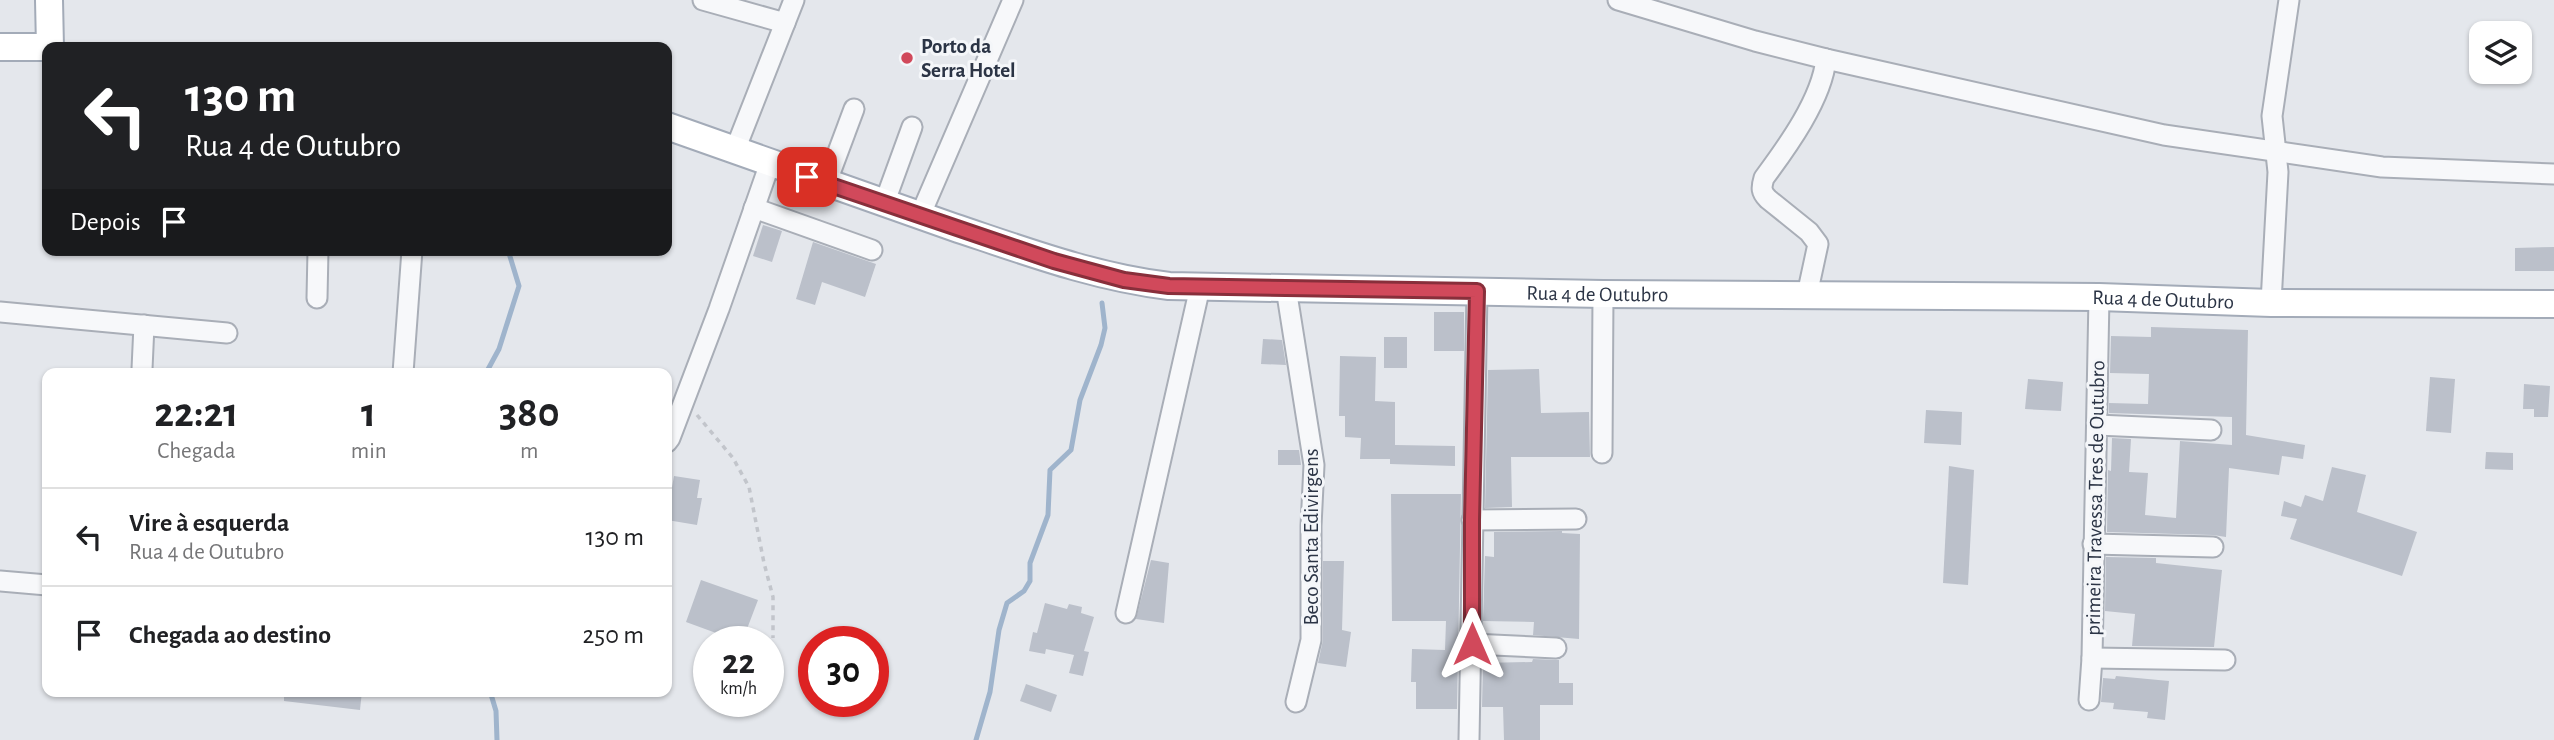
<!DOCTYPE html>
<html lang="pt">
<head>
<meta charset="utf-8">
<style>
	body { margin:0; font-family:"Alegreya Sans",sans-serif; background:#f2f2f2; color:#202124; height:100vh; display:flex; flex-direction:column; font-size:26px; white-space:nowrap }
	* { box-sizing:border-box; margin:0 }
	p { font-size:23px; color:#757577 }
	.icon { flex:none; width:38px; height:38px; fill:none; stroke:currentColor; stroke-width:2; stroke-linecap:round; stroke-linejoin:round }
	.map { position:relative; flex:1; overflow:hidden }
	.side { position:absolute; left:42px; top:368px; width:630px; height:329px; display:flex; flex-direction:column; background:#fff; border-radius:14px; box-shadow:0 2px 5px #0004 }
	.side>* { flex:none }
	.hud { position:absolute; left:42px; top:42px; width:630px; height:214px; border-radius:14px; box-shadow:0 2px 5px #0004; background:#202124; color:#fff; overflow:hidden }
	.fabs { position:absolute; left:2469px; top:21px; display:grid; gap:14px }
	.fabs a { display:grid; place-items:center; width:63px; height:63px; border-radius:14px; background:#fff; box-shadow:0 2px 5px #0004; font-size:35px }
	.speed { position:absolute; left:693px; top:626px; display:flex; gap:14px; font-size:35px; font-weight:700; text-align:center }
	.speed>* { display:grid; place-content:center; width:91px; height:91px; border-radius:50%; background:#fff; box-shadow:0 2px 5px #0004; line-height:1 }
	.speed small { font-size:18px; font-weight:400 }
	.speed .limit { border:10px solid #d22; background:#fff; color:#111 }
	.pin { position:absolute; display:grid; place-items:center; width:60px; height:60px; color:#fff; margin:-30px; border-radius:14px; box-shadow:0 4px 10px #0006 }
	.me { position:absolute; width:77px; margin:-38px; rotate:0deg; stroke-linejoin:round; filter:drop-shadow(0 0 5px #0008) }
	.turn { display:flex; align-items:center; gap:24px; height:147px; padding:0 28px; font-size:32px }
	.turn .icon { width:91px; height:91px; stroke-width:2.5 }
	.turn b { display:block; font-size:49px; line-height:60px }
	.then { display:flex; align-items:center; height:66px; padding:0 28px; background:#0003; gap:14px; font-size:26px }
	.eta { display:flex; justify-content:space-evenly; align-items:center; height:119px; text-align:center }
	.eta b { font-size:42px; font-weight:700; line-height:49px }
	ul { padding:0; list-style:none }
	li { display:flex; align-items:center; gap:21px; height:98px; padding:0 28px; border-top:2px solid #e0e0e0 }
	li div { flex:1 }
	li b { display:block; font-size:26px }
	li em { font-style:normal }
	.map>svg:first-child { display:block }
</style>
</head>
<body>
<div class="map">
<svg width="2554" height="740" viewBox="0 0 2554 740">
	<rect width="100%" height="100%" fill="#e4e7ec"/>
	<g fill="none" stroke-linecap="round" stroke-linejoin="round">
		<g stroke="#9fb4cc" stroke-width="5">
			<polyline points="486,373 499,349 519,286 508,250"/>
			<polyline points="490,691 496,711 497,740"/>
			<polyline points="976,740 990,692 999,630 1007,603 1024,591 1030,581 1030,563 1048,515 1050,470 1071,450 1080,400 1101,345 1105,328 1102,303"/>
		</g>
	</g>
	<g fill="#bbc0ca">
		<polygon points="763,225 782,231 772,262 753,256"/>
		<polygon points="813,242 876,264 865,297 822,282 815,305 796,299"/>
		<polygon points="2554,247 2554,271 2515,271 2515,248"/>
		<rect x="1434" y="312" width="30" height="39"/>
		<polygon points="2151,327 2248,330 2246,435 2305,445 2303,459 2282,456 2279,475 2229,468 2226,537 2213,535 2107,532 2108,470 2111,471 2112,438 2131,439 2129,472 2148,473 2145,515 2176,518 2180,441 2232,445 2232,417 2109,413 2109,403 2148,404 2149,374 2110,373 2111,336 2151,337"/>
		<rect x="1384" y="337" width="23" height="31"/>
		<polygon points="1263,339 1282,340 1286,365 1261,364"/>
		<polygon points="1340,356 1376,357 1375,401 1395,402 1395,445 1455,446 1455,466 1390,464 1390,459 1360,459 1361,438 1345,437 1345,416 1339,416"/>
		<polygon points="1539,369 1541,413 1589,412 1590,457 1511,457 1512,507 1485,508 1488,370"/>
		<polygon points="2430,377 2455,379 2451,433 2426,431"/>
		<polygon points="2028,379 2063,382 2061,411 2025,409"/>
		<polygon points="2524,384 2550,386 2548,417 2534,417 2534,409 2523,409"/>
		<polygon points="1926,410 1962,412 1961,445 1924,443"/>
		<polygon points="1278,450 1299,450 1301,465 1278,465"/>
		<polygon points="2486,452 2513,453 2513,470 2485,469"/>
		<polygon points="1949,466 1974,470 1968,585 1943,583"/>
		<polygon points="2332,467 2366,475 2357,512 2417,532 2402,576 2290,539 2297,519 2281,516 2284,501 2301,507 2305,495 2323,501"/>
		<polygon points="674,476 700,480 697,498 702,498 697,525 667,520 667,492 671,493"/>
		<polygon points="1391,494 1461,494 1457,709 1416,709 1416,682 1411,682 1412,649 1445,650 1446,621 1392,621"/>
		<polygon points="1562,531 1562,533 1580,534 1579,639 1533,635 1534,622 1483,621 1485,556 1494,557 1494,532"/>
		<polygon points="2106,557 2156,558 2156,563 2222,570 2214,647 2132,646 2135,614 2105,611"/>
		<polygon points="1151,560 1169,563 1164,623 1136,619"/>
		<polygon points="1323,561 1344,561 1342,630 1351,632 1346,667 1318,663 1323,640"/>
		<polygon points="701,580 758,600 742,642 716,635 716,633 686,622"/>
		<polygon points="1045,603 1067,609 1069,604 1082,607 1081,613 1094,617 1084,651 1089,652 1083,676 1069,673 1074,655 1046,649 1045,654 1029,651 1033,632 1037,633"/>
		<polygon points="1533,659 1559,660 1559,683 1573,683 1573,705 1540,705 1540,740 1504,740 1503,707 1482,707 1483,663 1532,662"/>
		<polygon points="2116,676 2169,681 2165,720 2147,718 2148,712 2113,709 2114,703 2101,702 2103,678 2115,679"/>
		<polygon points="1026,684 1057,695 1051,712 1020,701"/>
		<polygon points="284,691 362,691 360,710 284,701"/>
	</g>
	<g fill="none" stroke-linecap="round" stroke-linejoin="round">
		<g stroke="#a9aeb7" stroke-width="23">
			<g id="minor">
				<polyline points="703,0 785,23"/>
				<polyline points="1618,0 1755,41 1826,59 2164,135 2382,167 2554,174"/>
				<polyline points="735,150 794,0"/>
				<polyline points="826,184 854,109"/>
				<polyline points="884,204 912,127"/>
				<polyline points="754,208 872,250"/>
				<polyline points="920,216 1013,0"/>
				<polyline points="1286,288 1314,465 1311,526 1311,640 1296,702"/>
				<path d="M1807 295 1818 244 1809 232 1768 199C1761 192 1761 188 1764 178 1787 147 1822 99 1826 59"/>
				<polyline points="317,298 318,250"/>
				<polyline points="2271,303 2278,172 2272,116 2289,0"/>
				<polyline points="0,312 227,333"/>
				<polyline points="142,369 144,325"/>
				<polyline points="403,373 412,250"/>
				<polyline points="2097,425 2211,430"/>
				<polyline points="667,442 670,438 719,309 770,163"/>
				<polyline points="1602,453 1603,294"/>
				<polyline points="1472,520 1576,519"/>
				<polyline points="2093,544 2213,547"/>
				<polyline points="0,581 47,585"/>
				<polyline points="1126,613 1200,287"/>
				<polyline points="1472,644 1556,648"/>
				<polyline points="2092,658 2225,660"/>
				<polyline points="2089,700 2092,658 2099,297"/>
				<polyline points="1469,740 1477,291"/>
			</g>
		</g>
		<g stroke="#a3abb8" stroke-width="30">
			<g id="major">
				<polyline points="49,0 50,47"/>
				<polyline points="0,47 47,47"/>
				<path id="s1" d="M667 126C762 159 858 194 953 227 1025 251 1094 277 1169 286L1603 294 2099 297 2271 303 2554 304"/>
			</g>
		</g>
		<polyline stroke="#c2c5cb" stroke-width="3.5" stroke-dasharray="5 5" stroke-linecap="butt" points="697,415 733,458 749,487 764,563 773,597 773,638"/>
		<use href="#minor" stroke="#f7f8fa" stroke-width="19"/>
		<use href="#major" stroke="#fff" stroke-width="26"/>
	</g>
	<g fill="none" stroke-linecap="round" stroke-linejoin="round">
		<g stroke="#882f3b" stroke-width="18">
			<polyline id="route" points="807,177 1054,261 1124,280 1169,286 1477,291 1472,520 1472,644"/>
		</g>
		<use href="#route" stroke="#d1495b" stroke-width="12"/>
	</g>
	<circle fill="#d1495b" stroke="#f4f6f9" stroke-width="2.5" cx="907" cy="58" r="7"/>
	<g text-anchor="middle" stroke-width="6" stroke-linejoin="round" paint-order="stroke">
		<g font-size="21" font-weight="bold" fill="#2b3445" stroke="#f4f6f9" text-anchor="start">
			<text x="921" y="53">Porto da<tspan x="921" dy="24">Serra Hotel</tspan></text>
		</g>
		<g font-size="21" fill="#2b3445" stroke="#f4f6f9">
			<text dy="7" stroke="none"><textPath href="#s1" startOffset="956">Rua 4 de Outubro</textPath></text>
			<text dy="7" stroke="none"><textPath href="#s1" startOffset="1522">Rua 4 de Outubro</textPath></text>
			<text transform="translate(2095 498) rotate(-89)" y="7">primeira Travessa Tres de Outubro</text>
			<text transform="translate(1311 537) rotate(-90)" y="7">Beco Santa Edivirgens</text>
		</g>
	</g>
</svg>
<div class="fabs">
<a><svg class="icon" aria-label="layers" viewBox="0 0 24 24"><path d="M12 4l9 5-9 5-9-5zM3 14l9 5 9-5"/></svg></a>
</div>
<div class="speed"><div>22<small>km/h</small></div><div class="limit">30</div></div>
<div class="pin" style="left:807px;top:177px;background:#d93025"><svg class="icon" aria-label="arrive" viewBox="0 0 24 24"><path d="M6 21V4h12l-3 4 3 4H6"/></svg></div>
<svg class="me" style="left:1472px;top:644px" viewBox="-20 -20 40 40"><path d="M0-17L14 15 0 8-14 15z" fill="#d1495b" stroke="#fff" stroke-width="4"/></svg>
<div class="hud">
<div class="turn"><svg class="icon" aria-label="left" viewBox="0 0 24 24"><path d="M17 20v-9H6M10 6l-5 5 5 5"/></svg><div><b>130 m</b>Rua 4 de Outubro</div></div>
<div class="then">Depois<svg class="icon" aria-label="arrive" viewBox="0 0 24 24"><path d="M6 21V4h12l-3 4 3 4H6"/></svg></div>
</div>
<section class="side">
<div class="eta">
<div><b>22:21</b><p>Chegada</p></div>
<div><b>1</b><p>min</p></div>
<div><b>380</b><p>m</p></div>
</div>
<ul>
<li><svg class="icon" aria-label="left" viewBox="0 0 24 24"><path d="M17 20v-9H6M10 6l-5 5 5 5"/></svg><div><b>Vire à esquerda</b><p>Rua 4 de Outubro</p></div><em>130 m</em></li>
<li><svg class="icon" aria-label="arrive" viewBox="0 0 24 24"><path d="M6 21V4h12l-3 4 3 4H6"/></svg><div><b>Chegada ao destino</b></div><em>250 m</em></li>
</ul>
</section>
</div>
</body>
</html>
